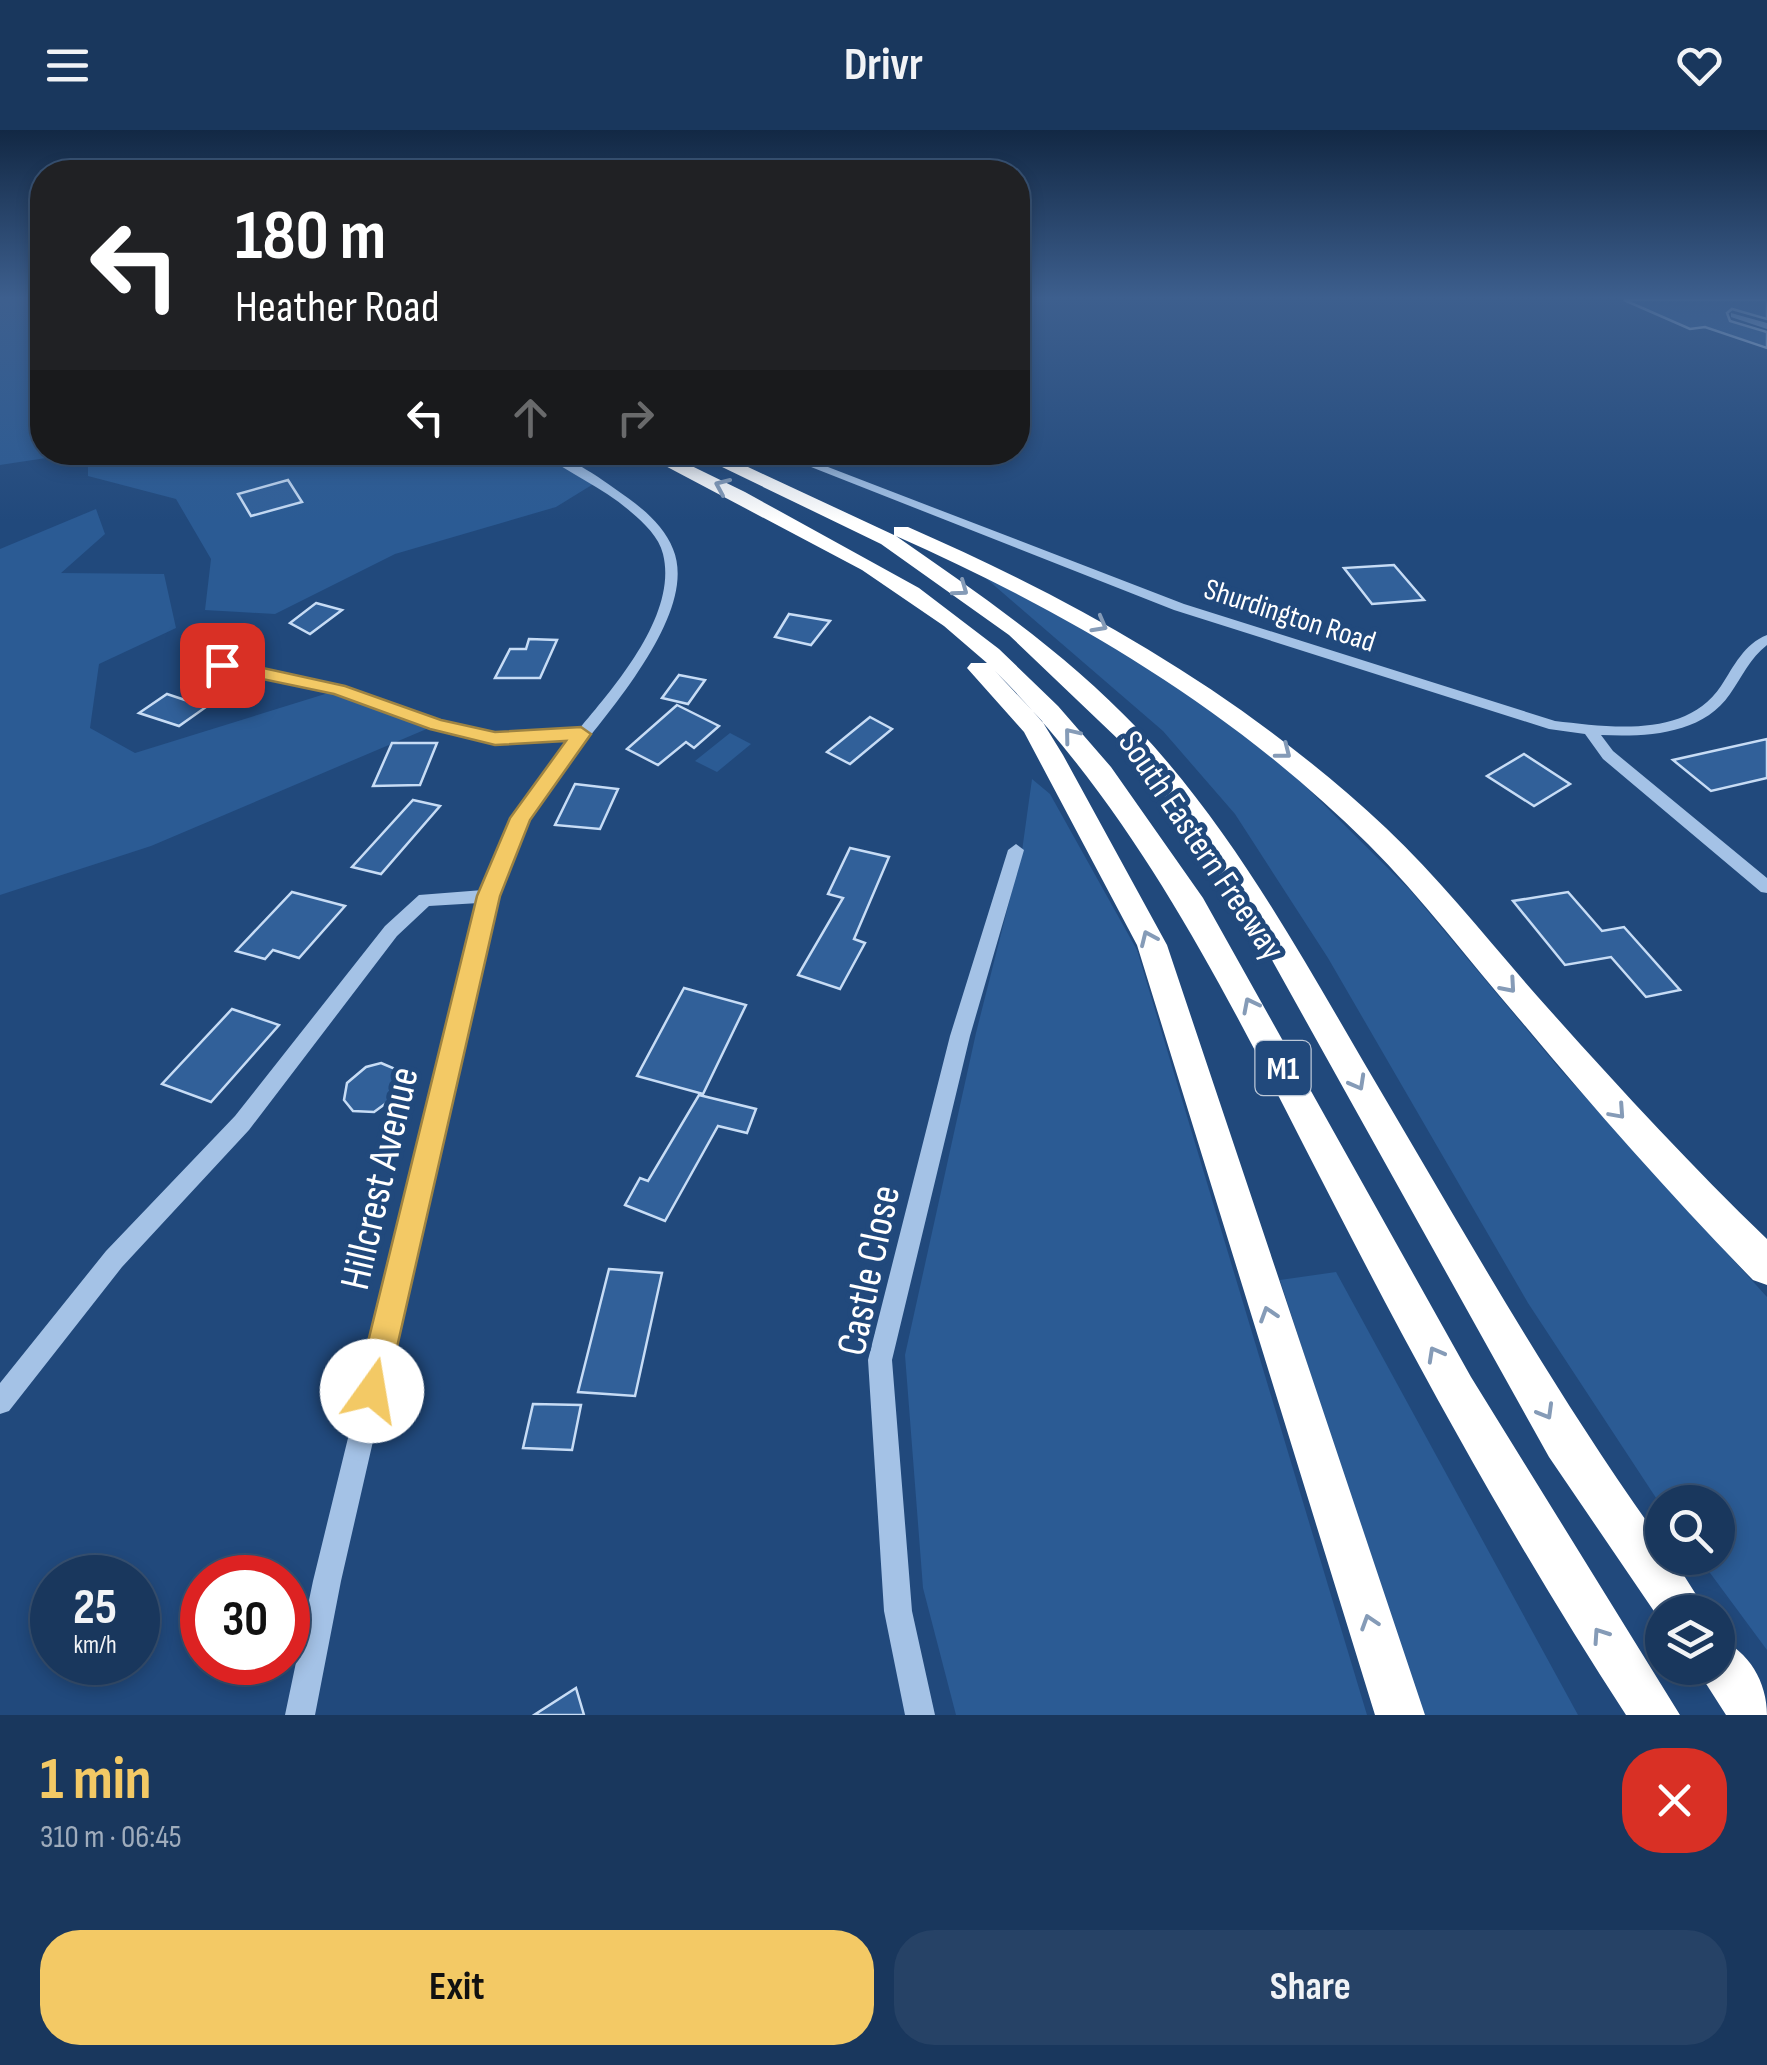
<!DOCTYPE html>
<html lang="en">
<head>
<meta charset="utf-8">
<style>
	body { margin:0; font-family:"Sofia Sans Condensed",sans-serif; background:#264266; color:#f1f3f6; height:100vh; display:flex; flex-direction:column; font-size:38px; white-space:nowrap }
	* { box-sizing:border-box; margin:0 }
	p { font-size:32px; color:#9facbc }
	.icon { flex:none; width:55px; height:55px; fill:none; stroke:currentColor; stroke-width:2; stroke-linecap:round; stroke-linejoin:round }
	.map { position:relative; height:1585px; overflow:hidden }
	.sheet { display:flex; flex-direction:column; background:#19375d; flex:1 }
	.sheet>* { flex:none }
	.hud { position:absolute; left:30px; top:30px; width:1000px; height:305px; border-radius:40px; box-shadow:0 5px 15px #0003,0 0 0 2px #375172; background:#202124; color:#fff; overflow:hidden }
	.controls { position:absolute; left:1645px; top:1355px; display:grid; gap:20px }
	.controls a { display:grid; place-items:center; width:90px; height:90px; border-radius:50%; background:#19375d; box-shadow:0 5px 15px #0003,0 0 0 2px #375172; font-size:50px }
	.speed { position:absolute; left:30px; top:1425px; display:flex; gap:20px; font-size:50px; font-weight:700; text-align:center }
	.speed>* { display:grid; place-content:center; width:130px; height:130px; border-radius:50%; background:#19375d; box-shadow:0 5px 15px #0003,0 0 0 2px #375172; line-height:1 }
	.speed small { font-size:25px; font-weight:400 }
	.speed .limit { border:15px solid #d22; background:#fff; color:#111 }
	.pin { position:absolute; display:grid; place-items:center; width:85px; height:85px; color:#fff; margin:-42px; border-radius:20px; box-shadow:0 5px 15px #0006 }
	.me { position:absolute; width:110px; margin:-55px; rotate:13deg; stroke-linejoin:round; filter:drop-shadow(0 0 8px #0008) }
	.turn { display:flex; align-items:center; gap:35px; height:210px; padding:0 40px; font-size:45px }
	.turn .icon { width:130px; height:130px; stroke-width:2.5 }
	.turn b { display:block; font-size:70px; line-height:85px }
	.lanes { display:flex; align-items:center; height:95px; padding:0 40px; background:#0003; justify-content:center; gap:50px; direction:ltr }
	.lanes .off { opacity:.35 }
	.round { display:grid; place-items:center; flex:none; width:105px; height:105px; border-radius:40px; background:#264266 }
	.summary { display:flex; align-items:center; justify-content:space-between; height:170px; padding:0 40px }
	h1 { font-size:60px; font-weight:700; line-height:75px; color:#f3c965 }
	.cta { display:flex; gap:20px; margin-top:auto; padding:20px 40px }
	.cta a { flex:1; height:115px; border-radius:40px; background:#f3c965; color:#111; font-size:40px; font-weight:700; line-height:115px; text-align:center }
	.cta a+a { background:#264266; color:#f1f3f6 }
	header { display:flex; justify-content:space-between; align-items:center; height:130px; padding:0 40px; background:#19375d; font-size:45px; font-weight:700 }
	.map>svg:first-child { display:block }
</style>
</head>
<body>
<header><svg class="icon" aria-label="menu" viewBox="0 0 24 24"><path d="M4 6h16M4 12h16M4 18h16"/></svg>Drivr<svg class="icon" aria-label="heart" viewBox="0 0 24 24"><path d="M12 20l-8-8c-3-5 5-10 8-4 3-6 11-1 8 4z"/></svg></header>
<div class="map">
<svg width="1767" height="1585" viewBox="0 0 1767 1585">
	<rect width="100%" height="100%" fill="#21497c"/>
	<g fill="#2b5b94">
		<polygon points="0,170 42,170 42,322 79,323 0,335"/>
		<polygon points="546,322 595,353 556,377 395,424 275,484 205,480 211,429 176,369 88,346 88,323"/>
		<polygon points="96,379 105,404 61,443 164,444 176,498 99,534 90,598 135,623 338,560 436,595 151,716 0,765 0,419"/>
		<polygon points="981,444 1173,548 1293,644 1410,760 1559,938 1767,1167 1767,1520 1699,1428 1718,1428 1718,1372 1662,1372 1662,1377 1528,1173 1328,828 1235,684 1163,601"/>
		<polygon points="730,603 751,614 717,642 695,631"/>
		<polygon points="1032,649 1050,664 1137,820 1367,1585 956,1585 923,1458 905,1225 976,903 1022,721"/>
		<polygon points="1336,1142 1578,1585 1421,1585 1280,1150"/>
	</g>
	<g fill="#316099" stroke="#c7dcf5" stroke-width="2.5">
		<polygon points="1624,170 1767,170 1767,189 1732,179 1727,183 1730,191 1767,202 1767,218 1705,197 1690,199"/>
		<polygon points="288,350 302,372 251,386 238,364"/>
		<polygon points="1394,435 1424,470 1372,474 1344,438"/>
		<polygon points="316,473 342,480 310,504 290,493"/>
		<polygon points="789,484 830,491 811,515 775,507"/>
		<polygon points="529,509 557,510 540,548 495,548 510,519 526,519"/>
		<polygon points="679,545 705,550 688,574 662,568"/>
		<polygon points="167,564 206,577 179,596 139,583"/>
		<polygon points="677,575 719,596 694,618 686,612 658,635 627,619"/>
		<polygon points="870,587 892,599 850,634 827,622"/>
		<polygon points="1767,609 1767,648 1711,661 1673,630"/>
		<polygon points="392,613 437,613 420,655 373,656"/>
		<polygon points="1524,624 1570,654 1534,676 1487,646"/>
		<polygon points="575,654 618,659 600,699 555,695"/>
		<polygon points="413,670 440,676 381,744 352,737"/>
		<polygon points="850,718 889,727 854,809 865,813 840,859 798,845 843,768 828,764"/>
		<polygon points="292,762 345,776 299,828 273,820 265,829 236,821"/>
		<polygon points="1568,762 1602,801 1624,797 1680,860 1646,867 1611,827 1565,835 1513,771"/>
		<polygon points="684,858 746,875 703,964 637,946"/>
		<polygon points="232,879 279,895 211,972 162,954"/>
		<polygon points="381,933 400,941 400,963 374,982 353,981 344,970 347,953 366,937"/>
		<polygon points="699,965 756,979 747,1003 718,996 665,1091 625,1075 640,1048 648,1051"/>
		<polygon points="609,1139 662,1143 635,1266 578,1262"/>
		<polygon points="533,1274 581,1275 572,1320 523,1318"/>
		<polygon points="576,1558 584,1585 534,1585"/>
	</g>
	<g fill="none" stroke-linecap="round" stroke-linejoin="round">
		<g fill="#a4c2e6" fill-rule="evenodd">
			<polygon points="1731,183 1767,193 1767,199 1731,187"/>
			<path d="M541 322C566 322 607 353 628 368 646 381 665 398 673 419 703 491 580 612 541 668 520 699 510 732 498 766L341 1451 315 1585H285L313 1451 479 773 429 776 397 806 249 1000 122 1137 9 1281 0 1284V1253L106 1121 235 986 385 796 419 765 483 760 514 684 571 609 495 614 431 598 335 564 216 538V532L338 556 440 591 495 604 579 599C615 556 678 484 663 424 659 407 644 393 631 382 604 358 569 344 541 322Z"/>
			<path d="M773 322H789L1184 474 1555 591C1609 597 1686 609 1721 556 1734 536 1744 514 1767 505V515C1750 528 1742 547 1730 564 1702 605 1646 607 1601 605L1613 621 1767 748V763L1761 762 1603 629 1585 604 1549 599 1174 480Z"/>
			<polygon points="1016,714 1024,720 970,906 892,1230 912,1481 935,1585 905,1585 884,1481 868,1230 950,906 1008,720"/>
		</g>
		<g fill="#fff" fill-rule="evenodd">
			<path d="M639 322H663L745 362 919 458 999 519 1058 576 1111 637 1203 768 1471 1247 1680 1585H1626C1520 1422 1426 1253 1337 1080 1238 889 1149 695 995 541L1042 591 1063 625 1167 815 1425 1585H1375L1137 815 1024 602 967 538 971 533H987L944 496 862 440Z"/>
			<path d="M691 322H716L894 405V397H908C1084 474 1245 566 1386 698 1441 750 1488 810 1538 867 1612 950 1687 1032 1767 1109V1155L1753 1150C1672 1067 1595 980 1521 891 1470 832 1423 769 1368 714 1231 578 1071 484 896 406 981 465 1066 523 1138 599 1230 697 1296 816 1363 931 1460 1095 1551 1258 1662 1413V1428H1673L1707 1482H1662V1493L1549 1327 1253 796 1184 692 1120 611 1009 505 881 414Z"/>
			<path d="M1718 1508C1749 1521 1767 1552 1767 1585H1726L1696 1538H1718Z"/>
		</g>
	</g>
	<defs><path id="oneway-chevron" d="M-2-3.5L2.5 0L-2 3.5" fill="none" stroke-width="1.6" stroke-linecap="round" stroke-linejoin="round" transform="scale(2.5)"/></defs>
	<g stroke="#859bb7">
		<use href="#oneway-chevron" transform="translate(722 356) rotate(-156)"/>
		<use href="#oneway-chevron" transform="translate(961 459) rotate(36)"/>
		<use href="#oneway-chevron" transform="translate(1100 495) rotate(29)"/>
		<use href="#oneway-chevron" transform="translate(1071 605) rotate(-129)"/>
		<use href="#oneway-chevron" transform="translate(1284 622) rotate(38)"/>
		<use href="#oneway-chevron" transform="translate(1148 808) rotate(-114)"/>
		<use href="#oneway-chevron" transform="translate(1509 856) rotate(49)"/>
		<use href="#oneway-chevron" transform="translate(1250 875) rotate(-117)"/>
		<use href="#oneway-chevron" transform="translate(1358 953) rotate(61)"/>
		<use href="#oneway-chevron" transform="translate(1618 982) rotate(48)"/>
		<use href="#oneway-chevron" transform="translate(1268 1184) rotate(-108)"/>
		<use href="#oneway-chevron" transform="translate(1435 1224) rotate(-119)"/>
		<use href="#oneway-chevron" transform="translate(1546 1282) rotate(60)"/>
		<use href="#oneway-chevron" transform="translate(1369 1492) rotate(-108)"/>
		<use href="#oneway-chevron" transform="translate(1600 1505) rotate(-124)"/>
	</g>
	<linearGradient id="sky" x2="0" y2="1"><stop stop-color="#122844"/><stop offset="0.43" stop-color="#3d5f8e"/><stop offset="1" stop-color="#3d5f8e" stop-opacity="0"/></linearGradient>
	<rect width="1767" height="391" fill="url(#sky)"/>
	<polygon fill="#f3c965" stroke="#9e8342" stroke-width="2.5" points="222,529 345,556 441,590 495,602 581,597 591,604 530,690 500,766 387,1261 383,1272 372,1277 360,1272 356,1261 477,766 510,688 566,611 495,615 430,599 334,564 215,539 213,535"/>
	<g text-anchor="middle" stroke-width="10" stroke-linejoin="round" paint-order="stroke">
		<g font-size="30" fill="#fff" stroke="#21497c">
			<text transform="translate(1290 485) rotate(18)" y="10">Shurdington Road</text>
		</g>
		<rect fill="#21497c" stroke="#bcc8d8" stroke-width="2.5" x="1255.5" y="911" width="55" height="54" rx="8"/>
		<g font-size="32" font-weight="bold" fill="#fff">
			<text x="1283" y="949">M1</text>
		</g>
		<g font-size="35" fill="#fff" stroke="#21497c">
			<text transform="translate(1202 715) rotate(56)" y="12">South Eastern Freeway</text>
		</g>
		<g font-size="42" fill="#fff" stroke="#21497c">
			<text transform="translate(378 1048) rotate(-77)" y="15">Hillcrest Avenue</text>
			<text transform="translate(867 1140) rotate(-78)" y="15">Castle Close</text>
		</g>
	</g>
</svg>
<div class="controls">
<a><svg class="icon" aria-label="search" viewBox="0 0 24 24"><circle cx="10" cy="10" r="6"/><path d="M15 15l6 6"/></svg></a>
<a><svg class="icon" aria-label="layers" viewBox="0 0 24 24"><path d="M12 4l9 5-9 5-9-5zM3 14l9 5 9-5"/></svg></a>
</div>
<div class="speed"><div>25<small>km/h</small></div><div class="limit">30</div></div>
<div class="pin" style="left:222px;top:535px;background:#d93025"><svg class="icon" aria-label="arrive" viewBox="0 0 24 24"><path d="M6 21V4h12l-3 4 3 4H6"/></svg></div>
<svg class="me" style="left:372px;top:1261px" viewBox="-20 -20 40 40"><circle r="19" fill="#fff"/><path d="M0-13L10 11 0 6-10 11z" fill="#f3c965"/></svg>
<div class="hud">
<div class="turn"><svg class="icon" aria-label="left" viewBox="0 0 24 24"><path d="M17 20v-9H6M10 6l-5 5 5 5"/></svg><div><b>180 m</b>Heather Road</div></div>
<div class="lanes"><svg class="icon" aria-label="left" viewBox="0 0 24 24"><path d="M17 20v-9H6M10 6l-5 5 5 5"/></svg><svg class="icon off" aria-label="ahead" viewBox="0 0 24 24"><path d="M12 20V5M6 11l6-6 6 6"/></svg><svg class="icon off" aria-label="right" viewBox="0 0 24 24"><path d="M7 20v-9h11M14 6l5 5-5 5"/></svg></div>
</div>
</div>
<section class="sheet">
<div class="summary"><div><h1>1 min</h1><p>310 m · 06:45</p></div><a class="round" style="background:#d93025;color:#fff"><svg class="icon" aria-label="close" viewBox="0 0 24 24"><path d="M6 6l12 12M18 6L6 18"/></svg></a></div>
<div class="cta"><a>Exit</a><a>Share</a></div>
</section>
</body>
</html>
